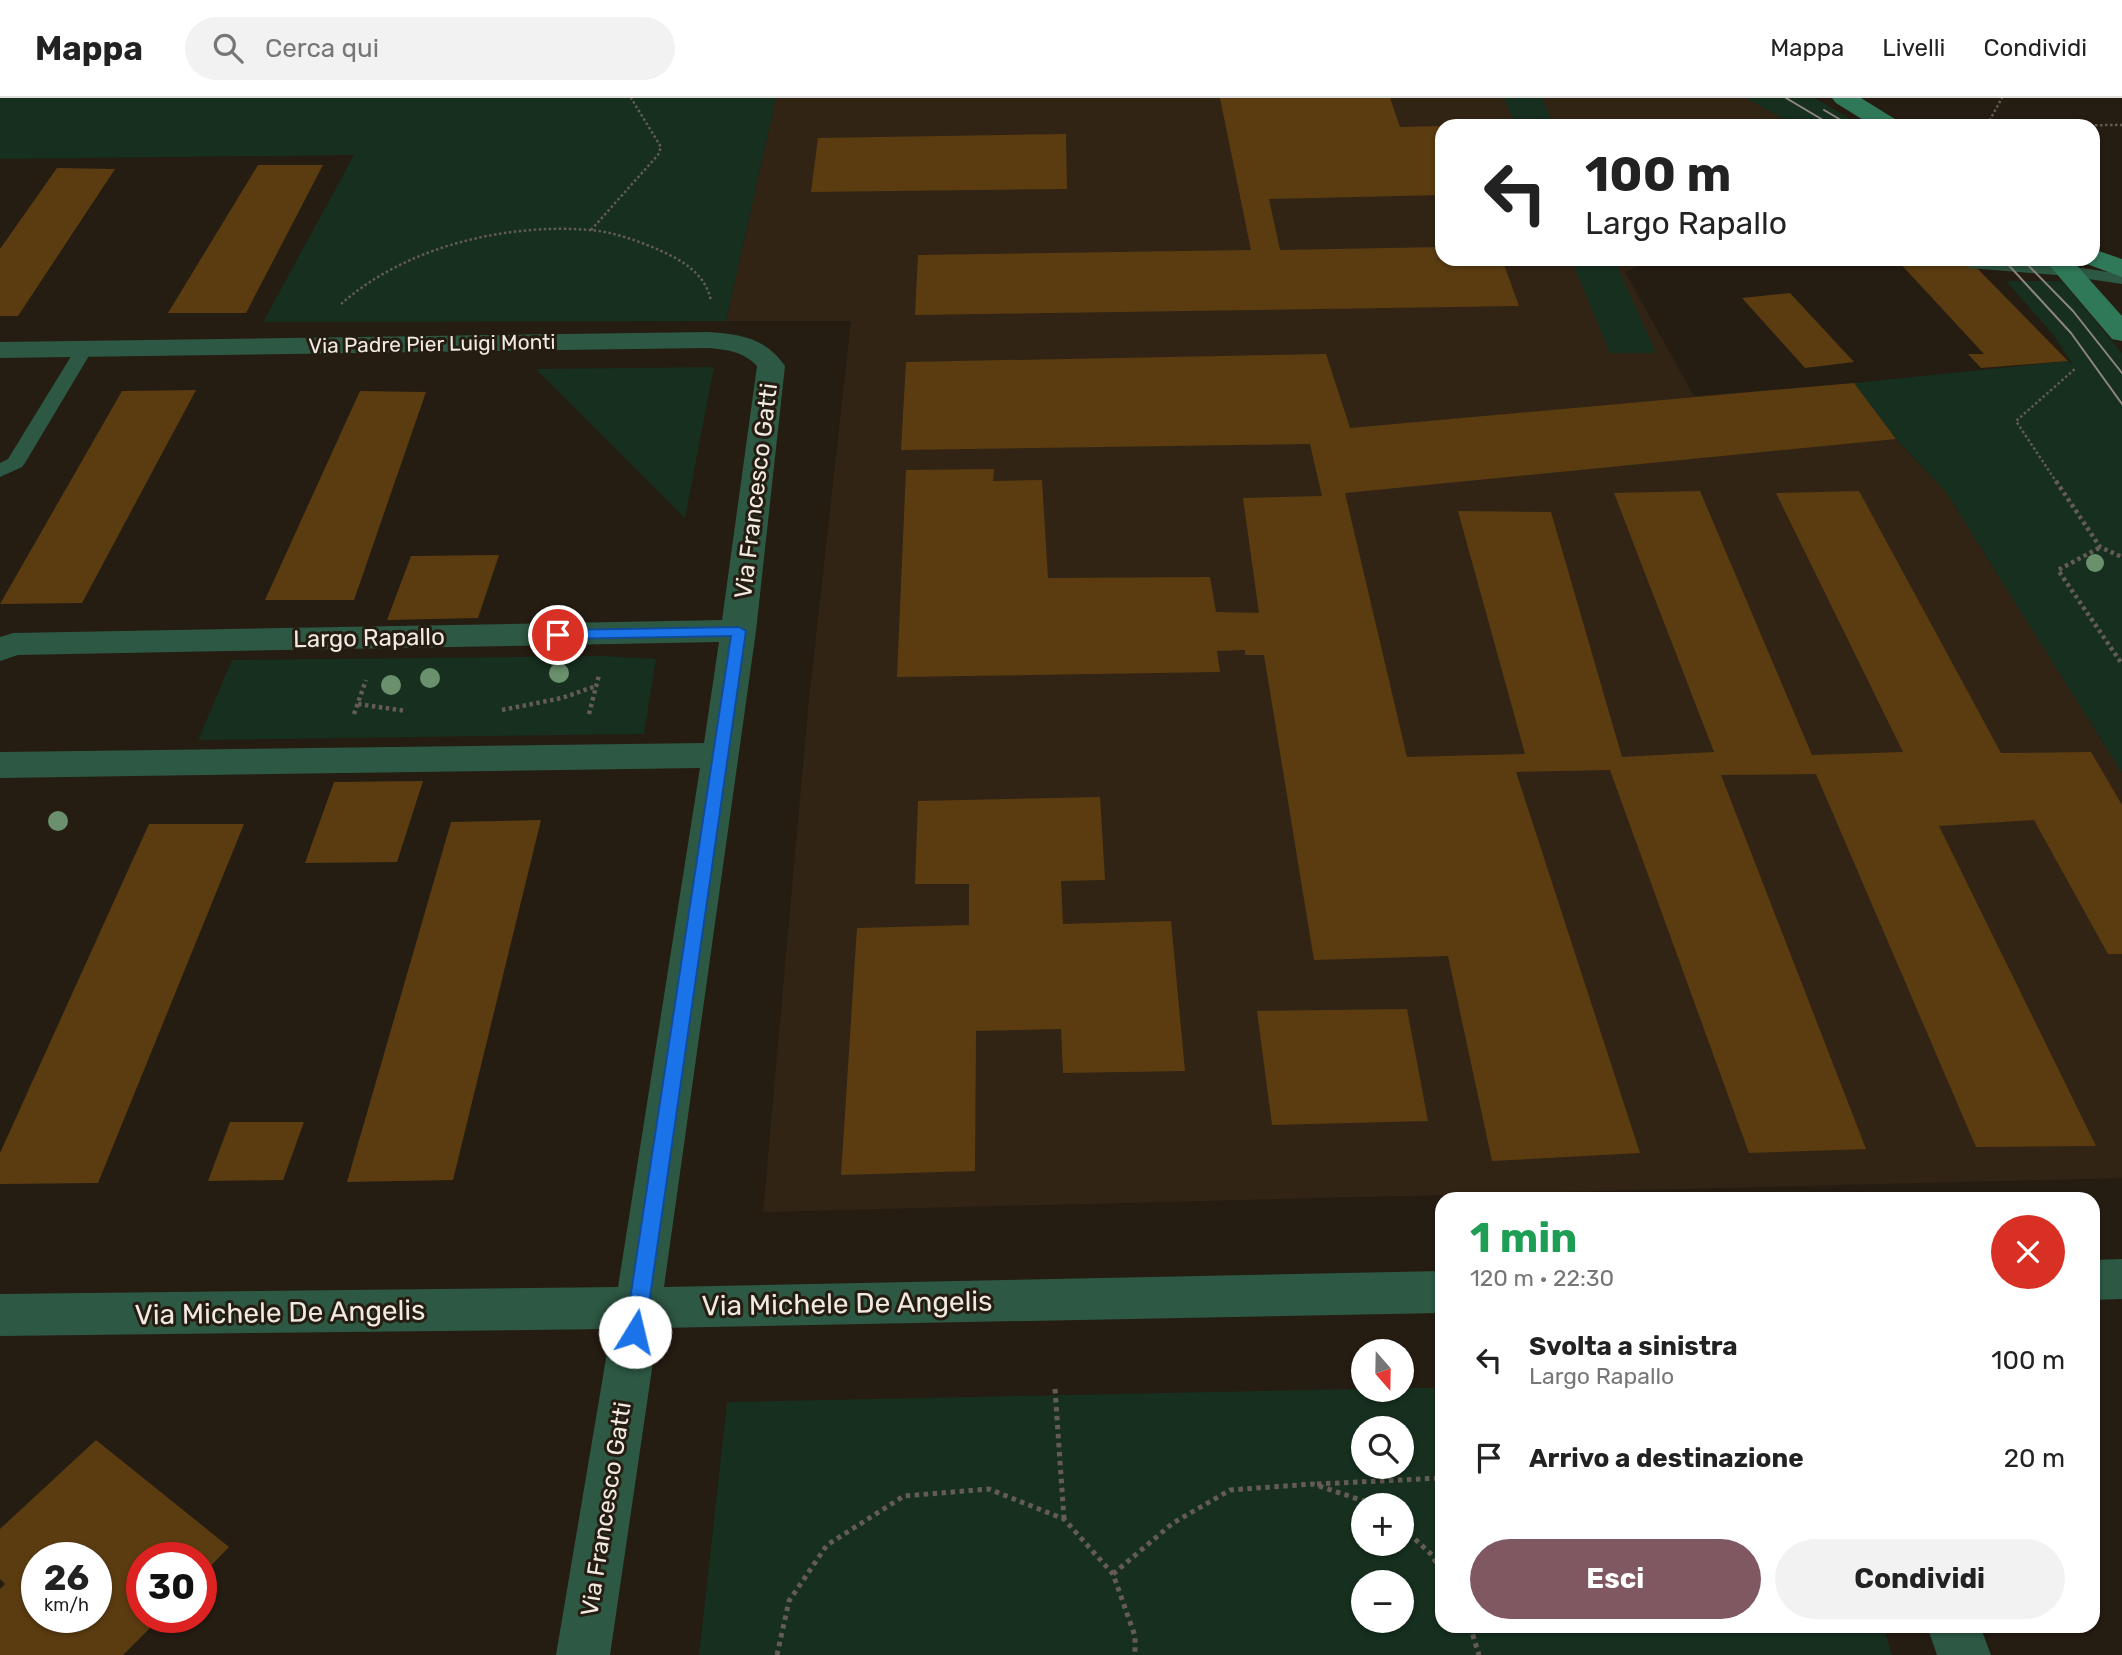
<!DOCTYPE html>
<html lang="it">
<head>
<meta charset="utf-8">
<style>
	body { margin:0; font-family:Rubik,sans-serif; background:#f2f2f2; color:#222; height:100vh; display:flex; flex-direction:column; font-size:26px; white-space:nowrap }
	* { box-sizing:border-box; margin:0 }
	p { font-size:23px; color:#767676 }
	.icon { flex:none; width:38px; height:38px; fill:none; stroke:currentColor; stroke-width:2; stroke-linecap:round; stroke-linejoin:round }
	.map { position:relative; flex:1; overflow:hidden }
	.details { position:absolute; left:1435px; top:1094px; width:665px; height:441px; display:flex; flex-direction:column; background:#fff; border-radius:21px; box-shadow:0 2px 5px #0004 }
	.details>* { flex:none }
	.banner { position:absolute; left:1435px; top:21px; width:665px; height:147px; border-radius:21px; box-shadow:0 2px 5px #0004; background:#fff; color:#222; overflow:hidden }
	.needle { width:46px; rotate:160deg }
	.tools { position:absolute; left:1351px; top:1241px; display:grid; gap:14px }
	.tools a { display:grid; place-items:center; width:63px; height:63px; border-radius:50%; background:#fff; box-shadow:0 2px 5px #0004; font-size:35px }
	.speed { position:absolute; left:21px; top:1444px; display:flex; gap:14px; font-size:35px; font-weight:700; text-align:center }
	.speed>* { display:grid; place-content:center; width:91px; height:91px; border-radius:50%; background:#fff; box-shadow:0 2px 5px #0004; line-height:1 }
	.speed small { font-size:18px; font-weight:400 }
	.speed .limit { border:10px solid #d22; background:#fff; color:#111 }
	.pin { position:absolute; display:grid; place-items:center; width:60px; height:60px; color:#fff; margin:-30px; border:4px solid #fff; border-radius:50%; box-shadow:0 2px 7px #0007 }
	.me { position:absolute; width:77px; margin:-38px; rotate:9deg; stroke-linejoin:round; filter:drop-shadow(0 0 5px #0008) }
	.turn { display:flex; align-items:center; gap:24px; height:147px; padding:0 35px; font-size:32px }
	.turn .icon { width:91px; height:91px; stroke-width:2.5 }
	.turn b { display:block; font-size:49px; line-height:60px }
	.round { display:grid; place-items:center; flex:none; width:74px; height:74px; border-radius:37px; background:#f2f2f2 }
	.overview { display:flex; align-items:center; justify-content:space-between; height:119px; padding:0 35px }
	h1 { font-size:42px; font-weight:700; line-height:52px; color:#1e9e55 }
	.action { display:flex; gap:14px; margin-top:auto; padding:14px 35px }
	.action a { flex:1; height:80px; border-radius:42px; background:#805861; color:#fff; font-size:28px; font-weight:700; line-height:80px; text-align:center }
	.action a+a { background:#f2f2f2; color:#222 }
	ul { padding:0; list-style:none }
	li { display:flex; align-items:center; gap:21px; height:98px; padding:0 35px }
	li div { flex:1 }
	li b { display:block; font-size:26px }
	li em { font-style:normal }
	header { display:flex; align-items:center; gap:42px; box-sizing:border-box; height:98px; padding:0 35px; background:#fff; border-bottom:2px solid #e0e0e0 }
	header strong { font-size:33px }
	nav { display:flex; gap:38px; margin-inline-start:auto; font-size:24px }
	.search { width:490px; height:63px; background:#f2f2f2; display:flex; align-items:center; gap:18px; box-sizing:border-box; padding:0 24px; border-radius:38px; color:#767676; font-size:26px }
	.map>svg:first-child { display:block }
</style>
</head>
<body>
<header>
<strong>Mappa</strong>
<div class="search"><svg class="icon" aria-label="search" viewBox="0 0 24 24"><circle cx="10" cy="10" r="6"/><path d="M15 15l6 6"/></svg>Cerca qui</div>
<nav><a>Mappa</a><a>Livelli</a><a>Condividi</a></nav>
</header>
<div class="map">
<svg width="2122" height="1557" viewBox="0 0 2122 1557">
	<rect width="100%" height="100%" fill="#251c12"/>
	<polygon fill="#312414" points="776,0 1746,0 1796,28 1442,28 1442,161 1656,161 1625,174 1694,298 1854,285 1896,341 1946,394 2122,675 2122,1080 763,1114 808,611 851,223 726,223"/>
	<g fill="#162f1e" fill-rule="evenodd">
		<polygon points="0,0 776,0 726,223 326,224 263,224 354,57 0,61"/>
		<polygon points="1504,0 1542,0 1554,28 1516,28"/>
		<polygon points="1746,0 1815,0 1862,28 1796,28"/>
		<polygon points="1571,161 1614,161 1656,255 1610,255"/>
		<polygon points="2006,183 2062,183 2122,255 2122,675 1946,394 1896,341 1854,285 2068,263 2073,267 2055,239"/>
		<polygon points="714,269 685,420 536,271"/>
		<polygon points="604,558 656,561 644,636 198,642 232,562"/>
		<path d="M1402 1290H1442V1528H1883L1892 1557H699L727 1304ZM1363 1330H1402V1368H1363ZM1363 1407H1402V1446H1363ZM1402 1484V1522H1363V1484Z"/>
	</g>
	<g fill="#5b3c11" fill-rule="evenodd">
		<polygon points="1220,0 1390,0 1400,29 1442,28 1442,97 1269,101 1280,152 1442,149 1442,161 1502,161 1519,208 915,217 918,157 1251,152"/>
		<polygon points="1066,36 1067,91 811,94 818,40"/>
		<polygon points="258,67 323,67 246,215 168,215"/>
		<polygon points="57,70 115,71 18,218 0,218 0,151"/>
		<polygon points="1896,161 1968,161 2068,263 1981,270 1968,256 1984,256"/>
		<polygon points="1790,195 1854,264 1805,270 1742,200"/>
		<polygon points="1326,256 1350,330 1854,285 1896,341 1345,395 1407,659 1525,656 1458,413 1551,414 1622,659 1714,654 1614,395 1700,393 1812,657 1903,654 1776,395 1859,393 2001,655 2091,654 2122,707 2122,856 2108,856 2034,722 1939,728 2096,1048 1976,1049 1816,676 1721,677 1866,1051 1749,1055 1610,672 1516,674 1640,1055 1492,1063 1448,858 1314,862 1264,557 1245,557 1245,552 1217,553 1220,574 897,579 906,372 994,371 993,383 1042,382 1048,480 1210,479 1216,514 1259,515 1243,400 1322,398 1310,346 901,352 906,264"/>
		<polygon points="196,292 82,505 0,506 122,293"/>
		<polygon points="360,293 426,294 354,502 265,502"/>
		<polygon points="499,457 478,520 387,522 411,458"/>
		<polygon points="423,683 397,764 305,765 334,684"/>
		<polygon points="1100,699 1105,782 1061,783 1063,826 1171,823 1185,973 1063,975 1061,931 976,933 975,1073 841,1077 857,830 969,827 969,786 915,786 918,703"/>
		<polygon points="541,722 453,1082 347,1084 451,724"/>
		<polygon points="149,726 244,726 98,1085 0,1086 0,1055"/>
		<polygon points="1407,911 1428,1023 1272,1027 1257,913"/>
		<polygon points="230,1024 304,1024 283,1082 208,1083"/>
		<path d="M96 1342 229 1449 201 1478V1460H142V1519H161L123 1557H0V1491L5 1486 0 1481V1431ZM37 1460H96V1519H37Z"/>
	</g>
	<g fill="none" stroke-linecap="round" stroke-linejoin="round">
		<g stroke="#645c53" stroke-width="2.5" stroke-dasharray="2.5 2.5" stroke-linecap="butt">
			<polyline points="1987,27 2002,0"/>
			<polyline points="1985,28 2122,27"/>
			<polyline points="591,132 658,57 661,49 631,0"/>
			<path d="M341 206C405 149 505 125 590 132 614 134 639 143 661 153 684 163 706 177 711 203"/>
			<polyline points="2057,385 2016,323 2076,270"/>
		</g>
		<g stroke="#645c53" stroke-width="4.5" stroke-dasharray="3.5 3.5" stroke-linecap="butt">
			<polyline points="2056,383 2100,449 2122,459"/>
			<polyline points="2099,450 2058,472 2122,566"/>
			<polyline points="358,606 406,613"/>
			<polyline points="502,612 562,600 596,588"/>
			<polyline points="354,616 366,582"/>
			<polyline points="589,616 599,577"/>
		</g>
		<g stroke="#645c53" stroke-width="5" stroke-dasharray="4.5 4.5" stroke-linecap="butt">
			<polyline points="1055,1291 1064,1421"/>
			<polyline points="1317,1386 1442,1380"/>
			<polyline points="1402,1429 1432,1457 1442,1476"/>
			<polyline points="1113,1476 1173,1425 1230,1392 1313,1386 1376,1407"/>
			<polyline points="1470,1528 1479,1557"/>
			<polyline points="777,1557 789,1503 827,1447 904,1398 989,1391 1064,1421 1113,1476 1135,1538 1135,1557"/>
		</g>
		<g fill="#2d5843" fill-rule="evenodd">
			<polygon points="1975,161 2068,168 2122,176 2122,186 2068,178 1969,170 1967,166"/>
			<polygon points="84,246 93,251 25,365 22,369 0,379 0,365 8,361 78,247"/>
		</g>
		<g fill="#2d5843" fill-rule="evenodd">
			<path d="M708 234C740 236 766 240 785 268L756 533 664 1189 1442 1173V1215L658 1230 610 1557H556L611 1231 0 1238V1196L618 1189 700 670 0 680V654L704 645 719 544 18 557 0 563V539L13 535 722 522 757 268C743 253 727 252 708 250L0 260V244Z"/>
			<polygon points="2122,1161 2122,1201 2093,1202 2093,1162"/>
			<polygon points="1927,1528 1980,1528 1991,1557 1937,1557"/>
		</g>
		<g fill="#2f7858" fill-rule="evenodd">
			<polygon points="1832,0 1861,0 1898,23 1902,28 1873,28 1836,5"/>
			<polygon points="2093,151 2122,161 2122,179 2084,165 2081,161 2093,161"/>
			<polygon points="2044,161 2071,161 2122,218 2122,243 2112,241"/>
		</g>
		<g stroke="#8d867d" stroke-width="2">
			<polyline points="1786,0 1833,28"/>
			<polyline points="1824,12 1851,28"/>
			<polyline points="2003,161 2071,235 2122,306"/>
			<polyline points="2022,161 2073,213 2122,275"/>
		</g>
	</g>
	<g fill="#6b906e">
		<circle cx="2095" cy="465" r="9"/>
		<circle cx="559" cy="575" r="10"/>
		<circle cx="430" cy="580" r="10"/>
		<circle cx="391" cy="587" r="10"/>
		<circle cx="58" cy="723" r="10"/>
	</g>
	<polygon fill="#1a73e8" stroke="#114b97" stroke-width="2" points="739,529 746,533 645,1234 642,1240 635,1243 628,1240 625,1234 731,538 558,541 551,537 558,532"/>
	<g text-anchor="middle" stroke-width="6" stroke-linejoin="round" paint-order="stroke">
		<g font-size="21" fill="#f0eae3" stroke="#251c12">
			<text transform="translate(432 246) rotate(-1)" y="7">Via Padre Pier Luigi Monti</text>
		</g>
		<g font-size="24" fill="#f0eae3" stroke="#251c12">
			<text transform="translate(756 393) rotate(-83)" y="8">Via Francesco Gatti</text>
			<text transform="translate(369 540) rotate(-1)" y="8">Largo Rapallo</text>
			<text transform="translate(606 1411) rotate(-81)" y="8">Via Francesco Gatti</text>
		</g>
		<g font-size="28" fill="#f0eae3" stroke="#251c12">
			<text transform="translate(847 1205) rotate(-1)" y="10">Via Michele De Angelis</text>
			<text transform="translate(280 1214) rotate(-1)" y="10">Via Michele De Angelis</text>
		</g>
	</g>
</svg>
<div class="tools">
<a><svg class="needle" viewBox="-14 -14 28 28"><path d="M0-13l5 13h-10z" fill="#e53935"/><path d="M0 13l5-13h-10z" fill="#767676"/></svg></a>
<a><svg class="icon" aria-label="search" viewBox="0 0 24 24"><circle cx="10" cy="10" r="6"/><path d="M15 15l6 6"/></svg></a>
<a>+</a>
<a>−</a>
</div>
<div class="speed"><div>26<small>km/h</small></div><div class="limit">30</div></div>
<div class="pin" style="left:558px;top:537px;background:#d93025"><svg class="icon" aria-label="arrive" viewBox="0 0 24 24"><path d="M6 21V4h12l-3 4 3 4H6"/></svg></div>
<svg class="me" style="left:635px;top:1234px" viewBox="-20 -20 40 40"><circle r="19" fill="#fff"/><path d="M0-13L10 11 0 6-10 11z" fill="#1a73e8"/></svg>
<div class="banner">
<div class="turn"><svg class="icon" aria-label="left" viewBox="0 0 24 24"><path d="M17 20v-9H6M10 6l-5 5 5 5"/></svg><div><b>100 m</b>Largo Rapallo</div></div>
</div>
<section class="details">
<div class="overview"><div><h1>1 min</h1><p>120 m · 22:30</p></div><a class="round" style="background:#d93025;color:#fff"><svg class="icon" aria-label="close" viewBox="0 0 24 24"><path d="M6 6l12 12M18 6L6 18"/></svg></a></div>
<ul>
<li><svg class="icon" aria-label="left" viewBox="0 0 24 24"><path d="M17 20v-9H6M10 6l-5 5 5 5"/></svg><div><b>Svolta a sinistra</b><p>Largo Rapallo</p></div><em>100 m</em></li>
<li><svg class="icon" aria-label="arrive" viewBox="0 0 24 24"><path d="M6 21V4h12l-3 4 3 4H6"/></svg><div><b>Arrivo a destinazione</b></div><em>20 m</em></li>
</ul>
<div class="action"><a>Esci</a><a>Condividi</a></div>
</section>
</div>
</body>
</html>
